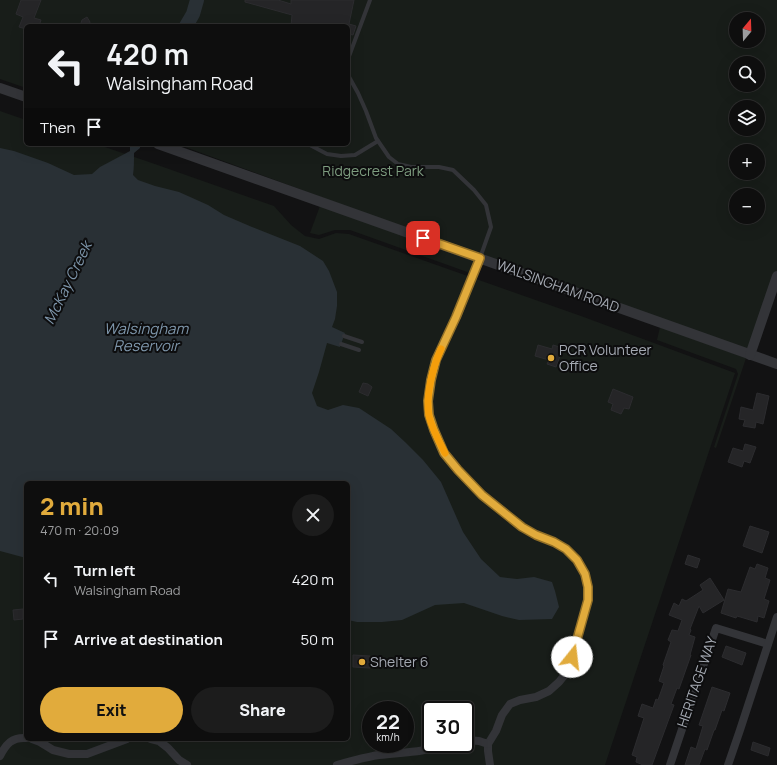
<!DOCTYPE html>
<html lang="en">
<head>
<meta charset="utf-8">
<style>
	body { margin:0; font-family:Manrope,sans-serif; background:#1c1c1c; color:#f1f3f6; height:100vh; display:flex; flex-direction:column; font-size:15px; white-space:nowrap }
	* { box-sizing:border-box; margin:0 }
	p { font-size:13px; color:#9b9c9e }
	.icon { flex:none; width:22px; height:22px; fill:none; stroke:currentColor; stroke-width:2; stroke-linecap:round; stroke-linejoin:round }
	.map { position:relative; flex:1; overflow:hidden }
	.drawer { position:absolute; left:24px; top:481px; width:326px; height:260px; display:flex; flex-direction:column; background:#0e0e0e; border-radius:6px; box-shadow:0 4px 16px #0002,0 0 0 1px #2e2e2e }
	.drawer>* { flex:none }
	.guide { position:absolute; left:24px; top:24px; width:326px; height:122px; border-radius:6px; box-shadow:0 4px 16px #0002,0 0 0 1px #2e2e2e; background:#0e0e0e; color:#f1f3f6; overflow:hidden }
	.needle { width:26px; rotate:19deg }
	.fabs { position:absolute; left:729px; top:12px; display:grid; gap:8px }
	.fabs a { display:grid; place-items:center; width:36px; height:36px; border-radius:50%; background:#0e0e0e; box-shadow:0 4px 16px #0002,0 0 0 1px #2e2e2e; font-size:20px }
	.speed { position:absolute; left:362px; top:701px; display:flex; gap:8px; font-size:20px; font-weight:700; text-align:center }
	.speed>* { display:grid; place-content:center; width:52px; height:52px; border-radius:50%; background:#0e0e0e; box-shadow:0 4px 16px #0002,0 0 0 1px #2e2e2e; line-height:1 }
	.speed small { font-size:10px; font-weight:400 }
	.speed .limit { border:2px solid #111; border-radius:6px; background:#fff; color:#111 }
	.pin { position:absolute; display:grid; place-items:center; width:34px; height:34px; color:#fff; margin:-17px; border-radius:8px; box-shadow:0 2px 6px #0006 }
	.me { position:absolute; width:44px; margin:-22px; rotate:16deg; stroke-linejoin:round; filter:drop-shadow(0 0 3px #0008) }
	.turn { display:flex; align-items:center; gap:14px; height:84px; padding:0 16px; font-size:18px }
	.turn .icon { width:52px; height:52px; stroke-width:2.5 }
	.turn b { display:block; font-size:28px; line-height:34px }
	.then { display:flex; align-items:center; height:38px; padding:0 16px; background:#0003; gap:8px; font-size:15px }
	.round { display:grid; place-items:center; flex:none; width:42px; height:42px; border-radius:21px; background:#1c1c1c }
	.headline { display:flex; align-items:center; justify-content:space-between; height:68px; padding:0 16px }
	h1 { font-size:24px; font-weight:800; line-height:30px; color:#e1ab3c }
	.button { display:flex; gap:8px; margin-top:auto; padding:8px 16px }
	.button a { flex:1; height:46px; border-radius:24px; background:#e1ab3c; color:#111; font-size:16px; font-weight:800; line-height:46px; text-align:center }
	.button a+a { background:#1c1c1c; color:#f1f3f6 }
	ul { padding:0; list-style:none }
	li { display:flex; align-items:center; gap:12px; height:60px; padding:0 16px }
	li div { flex:1 }
	li b { display:block; font-size:15px }
	li em { font-style:normal }
	.map>svg:first-child { display:block }
</style>
</head>
<body>
<div class="map">
<svg width="777" height="765" viewBox="0 0 777 765">
	<rect width="100%" height="100%" fill="#121213"/>
	<g fill="#181d19" fill-rule="evenodd">
		<path d="M0 0H777V271L750 355 177 144H348V26H26V88L0 79ZM736 19H758V41H736ZM736 63H758V85H736ZM736 107H758V129H736ZM736 151H758V173H736ZM736 195H758V217H736Z"/>
		<path d="M0 111 26 120V144H96L152 163 274 206 291 225 305 236 319 239 336 233 349 234 581 316 735 373 605 765H0ZM26 483H348V739H26ZM371 710H405V744H371ZM431 710H465V744H431Z"/>
		<polygon points="320,206 475,261 470,273 350,230 335,230 319,235 310,233"/>
		<polygon points="660,327 746,358 716,448 714,447 738,374 736,369 657,340"/>
	</g>
	<path fill="#293035" d="M130 144 140 147V148L134 153C134 161 134 168 133 175L138 180 155 186 179 192 208 205 224 215 252 227 300 246 323 261 329 271 337 292V306L335 319 332 327 345 333 340 347 327 343 319 372 312 393 317 406 328 410 343 405 359 408 391 429 405 442 423 460 441 482 463 532 481 559 500 577 517 579 534 577 552 582 555 591 559 607 552 619 519 620 502 616 464 603 435 605 402 620 382 622H357L348 620V483H26V558L0 551V148L14 151 48 163 74 175 92 174 100 167 130 151Z"/>
	<g fill="none" stroke-linecap="round" stroke-linejoin="round">
		<polyline stroke="#293035" stroke-width="14" points="186,26 193,14 197,0"/>
	</g>
	<g fill="#252527" stroke="#2c2c2f">
		<polygon points="21,0 41,0 34,18 41,20 39,26 26,26 26,29 19,27 23,17 16,14"/>
		<polygon points="245,0 278,0 291,4 291,0 354,0 349,24 356,26 353,35 348,34 348,26 291,26 292,15 245,2"/>
		<polygon points="87,17 90,22 89,26 82,26 81,23 82,20"/>
		<polygon points="538,345 552,349 553,345 563,348 556,367 547,364 549,360 535,356"/>
		<polygon points="363,383 368,384 372,387 368,396 359,392"/>
		<polygon points="613,389 633,397 629,409 624,408 621,414 611,410 613,404 608,402"/>
		<polygon points="757,393 769,396 763,424 756,422 755,428 743,426 745,420 739,419 741,407 753,410"/>
		<polygon points="745,444 756,447 750,463 744,461 742,467 728,462 733,448 743,451"/>
		<polygon points="750,526 769,532 762,553 743,546"/>
		<polygon points="688,555 700,559 697,568 685,564"/>
		<polygon points="757,564 768,568 765,578 770,580 764,599 769,601 764,618 758,616 757,622 737,616 736,618 721,613 728,589 741,592 750,567 755,569"/>
		<polygon points="710,578 724,600 703,613 699,606 690,629 691,630 689,635 695,637 690,655 691,655 679,689 677,688 671,704 674,705 652,765 643,765 636,762 637,757 632,755 644,718 638,716 642,704 653,708 656,699 658,700 664,683 659,681 664,666 663,665 671,642 668,640 672,630 678,631 682,620 669,615 674,603 679,606 682,599 686,601 703,590 700,585"/>
		<polygon points="23,609 23,619 14,620 13,610"/>
		<polygon points="726,646 746,653 742,665 722,657"/>
		<polygon points="353,655 370,656 370,668 353,667"/>
		<polygon points="712,687 730,693 724,711 722,710 715,730 714,730 707,750 705,749 699,765 685,765 691,747 696,749 703,726 699,725"/>
		<polygon points="753,742 770,748 768,756 751,750"/>
	</g>
	<g fill="none" stroke-linecap="round" stroke-linejoin="round">
		<g stroke="#333438" stroke-width="4">
			<polyline points="348,59 370,0"/>
			<polyline points="348,75 358,93 366,111 376,138 389,157 398,164 411,167 439,167 453,170 474,190 486,205 491,227 480,258"/>
			<polyline points="308,144 327,154 341,156 355,155 378,141"/>
			<polyline points="344,336 362,342"/>
			<polyline points="341,344 359,350"/>
		</g>
		<g stroke="#333438" stroke-width="8">
			<polyline points="480,258 457,317 436,359 431,380 428,401 429,415 434,431 445,453 458,470 482,495 522,527 536,535 553,542 566,549 577,560 585,574 588,587 588,600 567,672 559,682 549,691 536,697 520,700 510,704 502,715 496,731 488,744 488,751 490,765"/>
			<polyline points="32,739 40,742 53,750 69,754 87,754 127,739"/>
			<polyline points="151,739 159,741 168,748 179,760 187,765"/>
			<polyline points="465,740 479,741 488,744"/>
			<path d="M0 756C6 744 12 737 26 738"/>
			<path d="M337 765C351 761 365 757 379 755 403 752 423 753 446 744"/>
			<polyline points="670,765 716,628 768,644"/>
			<polyline points="728,765 740,730 777,617"/>
		</g>
		<g stroke="#333438" stroke-width="10">
			<polyline points="0,88 26,97"/>
			<polyline points="158,144 777,364"/>
			<polyline points="750,355 777,276"/>
		</g>
	</g>
	<g fill="none" stroke-linecap="round" stroke-linejoin="round">
		<g stroke="#926f27" stroke-width="10">
			<polyline id="route" points="423,238 480,258 456,317 436,360 431,380 428,401 429,415 434,430 444,453 458,470 482,495 522,527 536,535 554,542 566,549 577,560 585,574 588,587 588,600 572,657"/>
		</g>
		<use href="#route" stroke="#e1ab3c" stroke-width="7"/>
		<path stroke="#f59e0b" stroke-width="7" d="M441 349C433 367 425 396 429 416 432 429 439 441 445 453"/>
	</g>
	<g fill="#e1ab3c" stroke="#0d0d0e" stroke-width="1.5">
		<circle cx="551" cy="358" r="4"/>
		<circle cx="362" cy="662" r="4"/>
	</g>
	<g text-anchor="middle" stroke-width="4" stroke-linejoin="round" paint-order="stroke">
		<g font-size="14" fill="#7d9c7f" stroke="#0d0d0e">
			<text x="373" y="176">Ridgecrest Park</text>
		</g>
		<g font-size="14" fill="#a4a9b2" stroke="#0d0d0e">
			<text transform="translate(558 286) rotate(20)" y="5">WALSINGHAM ROAD</text>
			<text transform="translate(697 682) rotate(-71)" y="5">HERITAGE WAY</text>
		</g>
		<g font-size="14" fill="#a4a9b2" stroke="#0d0d0e" text-anchor="start">
			<text x="559" y="355">PCR Volunteer<tspan x="559" dy="16">Office</tspan></text>
			<text x="370" y="667">Shelter 6</text>
		</g>
		<g font-size="15" font-style="italic" fill="#7e96ab" stroke="#0d0d0e">
			<text transform="translate(68 283) rotate(-64)" y="5">McKay Creek</text>
			<text x="146" y="334">Walsingham<tspan x="146" dy="17">Reservoir</tspan></text>
		</g>
	</g>
</svg>
<div class="fabs">
<a><svg class="needle" viewBox="-14 -14 28 28"><path d="M0-13l5 13h-10z" fill="#e53935"/><path d="M0 13l5-13h-10z" fill="#9b9c9e"/></svg></a>
<a><svg class="icon" aria-label="search" viewBox="0 0 24 24"><circle cx="10" cy="10" r="6"/><path d="M15 15l6 6"/></svg></a>
<a><svg class="icon" aria-label="layers" viewBox="0 0 24 24"><path d="M12 4l9 5-9 5-9-5zM3 14l9 5 9-5"/></svg></a>
<a>+</a>
<a>−</a>
</div>
<div class="speed"><div>22<small>km/h</small></div><div class="limit">30</div></div>
<div class="pin" style="left:423px;top:238px;background:#d93025"><svg class="icon" aria-label="arrive" viewBox="0 0 24 24"><path d="M6 21V4h12l-3 4 3 4H6"/></svg></div>
<svg class="me" style="left:572px;top:657px" viewBox="-20 -20 40 40"><circle r="19" fill="#fff"/><path d="M0-13L10 11 0 6-10 11z" fill="#e1ab3c"/></svg>
<div class="guide">
<div class="turn"><svg class="icon" aria-label="left" viewBox="0 0 24 24"><path d="M17 20v-9H6M10 6l-5 5 5 5"/></svg><div><b>420 m</b>Walsingham Road</div></div>
<div class="then">Then<svg class="icon" aria-label="arrive" viewBox="0 0 24 24"><path d="M6 21V4h12l-3 4 3 4H6"/></svg></div>
</div>
<section class="drawer">
<div class="headline"><div><h1>2 min</h1><p>470 m · 20:09</p></div><a class="round"><svg class="icon" aria-label="close" viewBox="0 0 24 24"><path d="M6 6l12 12M18 6L6 18"/></svg></a></div>
<ul>
<li><svg class="icon" aria-label="left" viewBox="0 0 24 24"><path d="M17 20v-9H6M10 6l-5 5 5 5"/></svg><div><b>Turn left</b><p>Walsingham Road</p></div><em>420 m</em></li>
<li><svg class="icon" aria-label="arrive" viewBox="0 0 24 24"><path d="M6 21V4h12l-3 4 3 4H6"/></svg><div><b>Arrive at destination</b></div><em>50 m</em></li>
</ul>
<div class="button"><a>Exit</a><a>Share</a></div>
</section>
</div>
</body>
</html>
